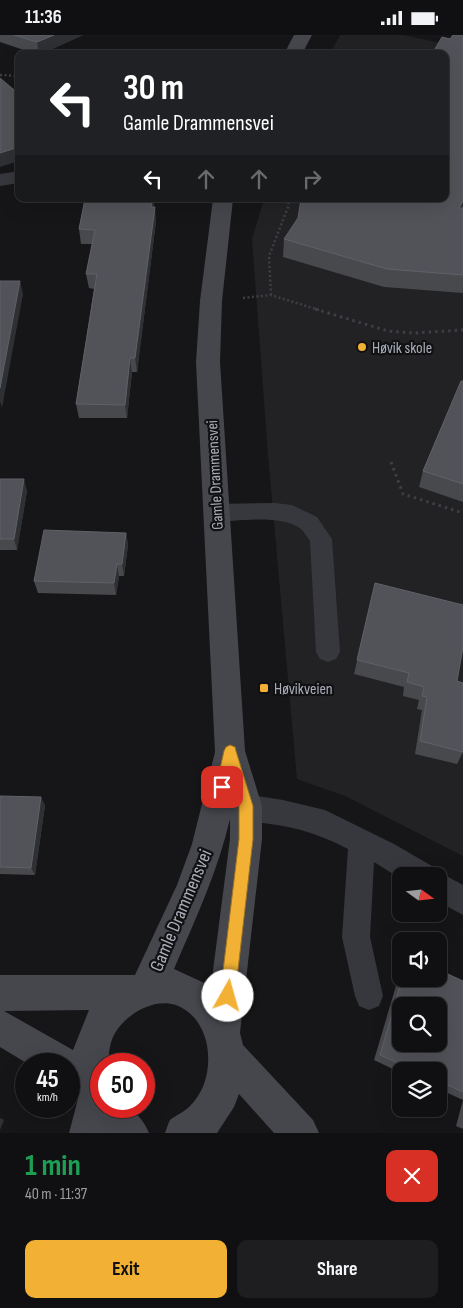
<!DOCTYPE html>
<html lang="en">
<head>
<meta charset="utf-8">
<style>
	body { margin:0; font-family:"Sofia Sans Condensed",sans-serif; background:#1e1e20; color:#f1f3f6; height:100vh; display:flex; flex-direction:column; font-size:19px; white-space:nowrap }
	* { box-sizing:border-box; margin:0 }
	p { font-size:16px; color:#9c9d9f }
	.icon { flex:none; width:28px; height:28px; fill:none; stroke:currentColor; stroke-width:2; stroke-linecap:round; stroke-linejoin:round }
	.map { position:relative; height:1098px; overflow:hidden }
	.side { display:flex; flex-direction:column; background:#101012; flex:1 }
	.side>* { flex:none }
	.banner { position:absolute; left:15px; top:15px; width:434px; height:152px; border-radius:10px; box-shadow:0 5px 20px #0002,0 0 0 1px #303032; background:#202124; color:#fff; overflow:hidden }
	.needle { width:32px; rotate:105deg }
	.buttons { position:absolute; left:392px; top:832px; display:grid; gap:10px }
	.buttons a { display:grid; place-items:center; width:55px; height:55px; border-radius:10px; background:#101012; box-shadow:0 5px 20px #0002,0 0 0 1px #303032; font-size:25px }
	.speed { position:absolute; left:15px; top:1018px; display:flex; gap:10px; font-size:25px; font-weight:700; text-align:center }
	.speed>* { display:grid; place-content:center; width:65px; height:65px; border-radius:50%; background:#101012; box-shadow:0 5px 20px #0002,0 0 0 1px #303032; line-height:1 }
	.speed small { font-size:12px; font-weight:400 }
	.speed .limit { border:8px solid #d22; background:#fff; color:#111 }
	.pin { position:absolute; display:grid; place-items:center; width:42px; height:42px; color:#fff; margin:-21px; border-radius:10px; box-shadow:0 2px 8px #0006 }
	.me { position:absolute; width:55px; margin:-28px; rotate:7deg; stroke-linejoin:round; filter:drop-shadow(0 0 4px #0008) }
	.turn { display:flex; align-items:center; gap:18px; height:105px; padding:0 25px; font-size:22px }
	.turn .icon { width:65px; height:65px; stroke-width:2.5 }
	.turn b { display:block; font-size:35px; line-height:42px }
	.lanes { display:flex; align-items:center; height:48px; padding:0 25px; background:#0003; justify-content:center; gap:25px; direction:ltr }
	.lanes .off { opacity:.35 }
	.round { display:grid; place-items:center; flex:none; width:52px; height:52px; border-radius:10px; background:#1e1e20 }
	.head { display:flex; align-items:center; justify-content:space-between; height:85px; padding:0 25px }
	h1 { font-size:30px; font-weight:700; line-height:38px; color:#1e9e55 }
	.button { display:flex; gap:10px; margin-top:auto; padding:10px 25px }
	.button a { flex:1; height:58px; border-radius:10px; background:#f2b134; color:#111; font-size:20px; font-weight:700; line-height:58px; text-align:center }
	.button a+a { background:#1e1e20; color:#f1f3f6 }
	.status { display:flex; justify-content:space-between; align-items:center; height:35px; padding:0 25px; background:#101012; direction:ltr }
	.status svg { height:14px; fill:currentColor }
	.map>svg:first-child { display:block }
</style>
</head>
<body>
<div class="status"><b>11:36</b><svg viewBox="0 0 49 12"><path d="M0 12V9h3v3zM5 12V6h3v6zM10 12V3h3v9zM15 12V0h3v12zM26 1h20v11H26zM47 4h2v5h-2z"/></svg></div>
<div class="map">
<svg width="463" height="1098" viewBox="0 0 463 1098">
	<rect width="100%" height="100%" fill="#161618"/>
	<polygon fill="#222225" points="340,0 404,0 463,13 463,821 345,761 297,744 268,420 252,204 264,164 445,164 445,19 330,19"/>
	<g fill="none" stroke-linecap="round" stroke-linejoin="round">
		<g stroke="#3d3f44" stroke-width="2.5" stroke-dasharray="2 2.5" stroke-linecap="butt">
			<polyline points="0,40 19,41"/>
			<polyline points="271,260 269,221 288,172 289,164"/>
			<polyline points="243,263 271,260 319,275"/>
		</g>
		<g stroke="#3d3f44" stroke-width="3" stroke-dasharray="2.5 4" stroke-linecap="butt">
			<polyline points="315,274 388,296 414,298 463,295"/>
			<polyline points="391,427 403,459 463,478"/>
		</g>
		<g fill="#37383d" fill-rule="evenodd">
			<path d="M275 468 292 470 317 482 332 504 340 617 336 624 328 627 320 624 316 617 310 506C307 502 304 497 301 494 282 479 238 486 215 487L207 484 204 478 207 472 215 469Z"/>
			<path d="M231 757 283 765 325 775 394 809 432 831 435 839 439 837 463 850V880L439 867V841H401V844L374 827 370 902 383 961 379 971 369 975 359 971 355 961 342 902 348 814C327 803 306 795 283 791 262 787 241 787 222 779L218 770 222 761Z"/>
		</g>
		<polygon fill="#37383d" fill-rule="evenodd" points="19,136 19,148 0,151 0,139"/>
		<g fill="#45474d" fill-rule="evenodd">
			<polygon points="294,0 312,0 302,19 284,19"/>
			<path d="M213 164H233L222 266 220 327 245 716 262 771V804L240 998 243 1010 313 1085 319 1098H274L239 1059 234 1072 217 1098H165C167 1094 168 1087 171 1084 175 1081 180 1079 184 1076 192 1071 201 1058 204 1049 214 1021 207 982 176 970 152 962 123 981 113 1002 109 1011 109 1020 108 1029H101V1071C125 1071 139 1074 149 1098H69L78 1064 72 1043 69 1045V1029H28L0 1012V940H135L177 850 192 809 215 717 196 327 200 266ZM230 784V804L211 951 174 934C195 885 218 836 230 784ZM89 975 73 1015 4 976Z"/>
		</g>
	</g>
	<g fill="#47494d">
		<polygon points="0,0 83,0 41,19 36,19 0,7"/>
		<polygon points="463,0 463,258 384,252 283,222 284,204 445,164 450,4"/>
		<polygon points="85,164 153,164 156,186 137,337 132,337 127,383 79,383 76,369 94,254 89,253 86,239 92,209 81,209 79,194"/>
		<polygon points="463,346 463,467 419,452 423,436"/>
		<polygon points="0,444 27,456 17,515 0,515"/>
		<polygon points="126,498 128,510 124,541 119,541 116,560 38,558 34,546"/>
		<polygon points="375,548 457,646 463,717 457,729 415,719 422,675 417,674 419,665 403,661 404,652 354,639"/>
		<polygon points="0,761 45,770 35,840 0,839"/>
		<polygon points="401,934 401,944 439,944 463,946 463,1094 456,1091 463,1065 439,1054 439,1036 401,1036 401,1038 374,1025"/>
	</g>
	<g fill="#2f3033">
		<polygon points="54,0 83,0 41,19 39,19 37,7"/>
		<polygon points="19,112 19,126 0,132 0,118"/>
		<polygon points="152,164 153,164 154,175 151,172"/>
		<polygon points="463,166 463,176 459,173"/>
		<polygon points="155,172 156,186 137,337 135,323"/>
		<polygon points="20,246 23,259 2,373 0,366 0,353"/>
		<polygon points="130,323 132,337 127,383 125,370"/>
		<polygon points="24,444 27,456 17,515 14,504"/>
		<polygon points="126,498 128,510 124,541 122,529"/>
		<polygon points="117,529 119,541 116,560 114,548"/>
		<polygon points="41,762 45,770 35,840 31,833"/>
		<polygon points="0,1083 4,1085 0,1095"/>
	</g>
	<g fill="#525359" stroke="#5f6168" fill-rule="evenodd">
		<polygon points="14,0 54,0 37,7"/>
		<polygon points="453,0 463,0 463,166 459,173 463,173 463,240 387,234 284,204 298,183 301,164 445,164 445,19 432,19 442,2 450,4"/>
		<polygon points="0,43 19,59 19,112 0,118"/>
		<polygon points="85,164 152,164 151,172 155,172 135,323 130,323 125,370 76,369 97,239 86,239 95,195 79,194"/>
		<polygon points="0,246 20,246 0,353"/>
		<polygon points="461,346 463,346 463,449 423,436"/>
		<polygon points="0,444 24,444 14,504 0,504"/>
		<polygon points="44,495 126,498 122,529 117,529 114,548 34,546"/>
		<polygon points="375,548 463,570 463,612 457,646 463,648 463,717 420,706 427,662 422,661 424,652 407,647 409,638 357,625"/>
		<polygon points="0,761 41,762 31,833 0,832"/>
		<path d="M439 935 463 946V1057L439 1046V1036H416L380 1020 402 944H439ZM401 971H439V1009H401Z"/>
	</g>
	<polygon fill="#f2b134" stroke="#9d7322" points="230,710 235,712 236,716 253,771 253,804 235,961 233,966 228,968 222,966 220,961 239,804 239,771 231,741 227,756 222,758 217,756 216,752 224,716 226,712"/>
	<g fill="#f2b134" stroke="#111113" stroke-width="2">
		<circle cx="362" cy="312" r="5"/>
		<rect x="259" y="648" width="10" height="10" rx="2.5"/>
	</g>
	<g text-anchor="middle" stroke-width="4.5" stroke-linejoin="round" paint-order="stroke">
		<g font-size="16" fill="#a8adb8" stroke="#111113" text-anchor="start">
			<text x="372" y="318">Høvik skole</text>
			<text x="274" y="659">Høvikveien</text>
		</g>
		<g font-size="16" fill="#a8adb8" stroke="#111113">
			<text transform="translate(214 440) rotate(-93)" y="6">Gamle Drammensvei</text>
		</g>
		<g font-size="19" fill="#a8adb8" stroke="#111113">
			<text transform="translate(180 875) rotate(-67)" y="7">Gamle Drammensvei</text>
		</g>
	</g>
</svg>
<div class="buttons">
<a><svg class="needle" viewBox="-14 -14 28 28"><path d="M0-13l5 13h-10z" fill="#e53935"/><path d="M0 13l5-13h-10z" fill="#9c9d9f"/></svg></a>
<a><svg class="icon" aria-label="sound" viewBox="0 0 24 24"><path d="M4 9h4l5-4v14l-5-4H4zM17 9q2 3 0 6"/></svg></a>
<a><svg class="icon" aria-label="search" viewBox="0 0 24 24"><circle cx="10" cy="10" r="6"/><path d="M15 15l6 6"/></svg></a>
<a><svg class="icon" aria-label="layers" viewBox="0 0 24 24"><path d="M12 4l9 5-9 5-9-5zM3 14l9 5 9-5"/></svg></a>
</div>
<div class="speed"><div>45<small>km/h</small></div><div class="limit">50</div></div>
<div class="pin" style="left:222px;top:752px;background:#d93025"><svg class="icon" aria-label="arrive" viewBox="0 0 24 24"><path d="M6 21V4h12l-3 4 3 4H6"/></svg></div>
<svg class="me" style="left:228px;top:961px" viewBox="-20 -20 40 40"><circle r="19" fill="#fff"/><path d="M0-13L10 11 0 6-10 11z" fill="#f2b134"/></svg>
<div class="banner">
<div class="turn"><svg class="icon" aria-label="left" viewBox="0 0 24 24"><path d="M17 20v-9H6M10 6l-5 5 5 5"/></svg><div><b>30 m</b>Gamle Drammensvei</div></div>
<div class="lanes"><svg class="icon" aria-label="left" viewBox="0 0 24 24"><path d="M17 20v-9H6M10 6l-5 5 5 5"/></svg><svg class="icon off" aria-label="ahead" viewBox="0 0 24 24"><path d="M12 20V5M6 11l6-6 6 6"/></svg><svg class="icon off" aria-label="ahead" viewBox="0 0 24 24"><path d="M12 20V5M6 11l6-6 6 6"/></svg><svg class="icon off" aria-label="right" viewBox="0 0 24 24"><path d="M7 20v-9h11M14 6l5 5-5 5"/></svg></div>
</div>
</div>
<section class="side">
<div class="head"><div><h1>1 min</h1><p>40 m · 11:37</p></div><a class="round" style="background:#d93025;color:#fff"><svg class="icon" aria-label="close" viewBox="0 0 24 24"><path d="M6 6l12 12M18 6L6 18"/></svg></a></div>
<div class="button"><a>Exit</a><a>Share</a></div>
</section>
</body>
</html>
